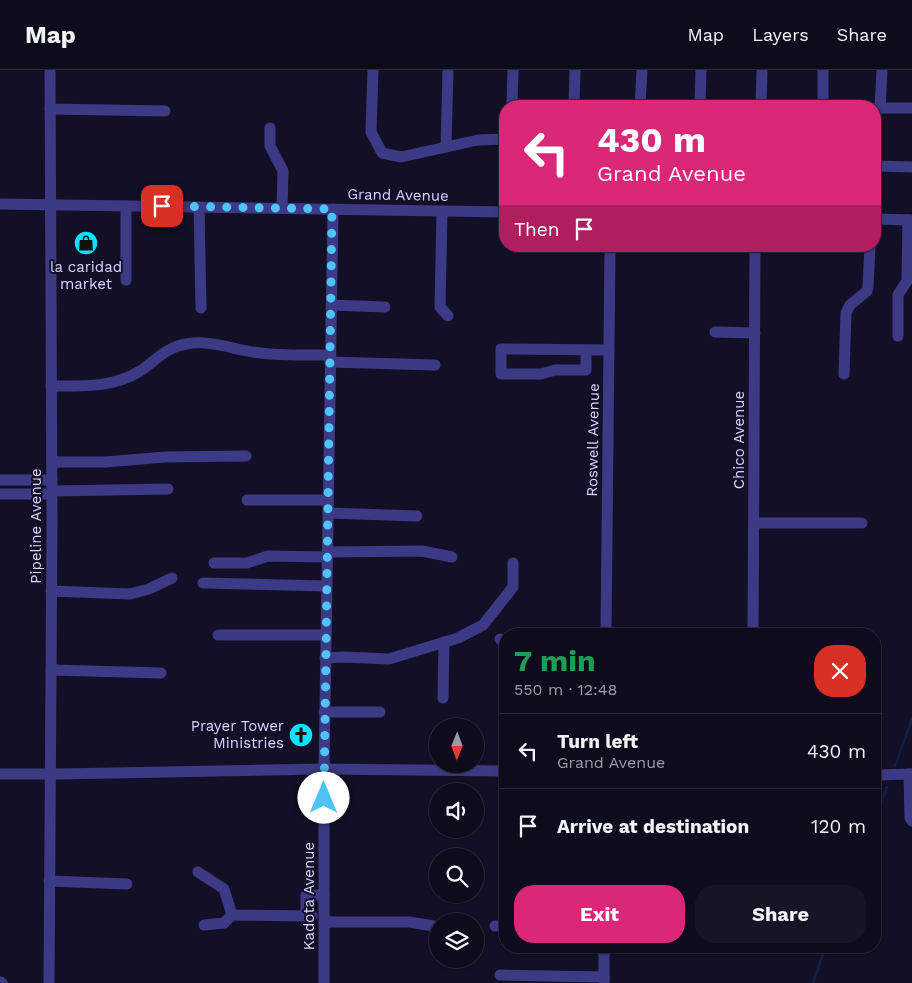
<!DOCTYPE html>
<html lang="en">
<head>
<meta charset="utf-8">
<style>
	body { margin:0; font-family:"Work Sans",sans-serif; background:#171425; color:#f1f3f6; height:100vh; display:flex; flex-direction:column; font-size:19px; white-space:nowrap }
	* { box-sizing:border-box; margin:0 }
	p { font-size:16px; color:#9b9ba3 }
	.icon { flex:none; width:28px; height:28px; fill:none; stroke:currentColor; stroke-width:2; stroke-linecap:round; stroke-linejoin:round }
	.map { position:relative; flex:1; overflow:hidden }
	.sheet { position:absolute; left:499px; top:558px; width:382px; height:325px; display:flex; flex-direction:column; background:#0e0b1c; border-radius:20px; box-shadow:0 1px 4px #0004,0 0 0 1px #2e2b3b }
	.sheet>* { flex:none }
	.banner { position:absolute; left:499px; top:30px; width:382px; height:152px; border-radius:20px; box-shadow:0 1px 4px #0004,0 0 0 1px #2e2b3b; background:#db2777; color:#fff; overflow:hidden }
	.needle { width:32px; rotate:181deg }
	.buttons { position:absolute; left:429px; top:648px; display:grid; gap:10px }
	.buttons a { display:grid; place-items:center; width:55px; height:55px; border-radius:50%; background:#0e0b1c; box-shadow:0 1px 4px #0004,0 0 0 1px #2e2b3b; font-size:25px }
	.pin { position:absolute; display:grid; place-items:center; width:42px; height:42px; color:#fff; margin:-21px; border-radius:10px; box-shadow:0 2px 8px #0006 }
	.me { position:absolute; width:55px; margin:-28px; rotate:0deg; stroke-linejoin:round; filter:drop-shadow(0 0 4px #0008) }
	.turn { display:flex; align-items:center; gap:18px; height:105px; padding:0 15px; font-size:22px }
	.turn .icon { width:65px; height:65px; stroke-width:2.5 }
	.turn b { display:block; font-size:35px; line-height:42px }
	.then { display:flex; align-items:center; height:48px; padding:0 15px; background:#0003; gap:10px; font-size:19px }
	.round { display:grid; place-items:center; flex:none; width:52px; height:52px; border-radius:20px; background:#171425 }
	.head { display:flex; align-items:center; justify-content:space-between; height:85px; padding:0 15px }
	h1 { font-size:30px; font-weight:700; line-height:38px; color:#1e9e55 }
	.primary-button { display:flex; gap:10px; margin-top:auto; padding:10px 15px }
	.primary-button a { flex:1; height:58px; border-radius:20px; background:#db2777; color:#fff; font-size:20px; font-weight:700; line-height:58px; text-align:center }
	.primary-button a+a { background:#171425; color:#f1f3f6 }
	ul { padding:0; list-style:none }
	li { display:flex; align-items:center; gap:15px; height:75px; padding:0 15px; border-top:1px solid #2e2b3b }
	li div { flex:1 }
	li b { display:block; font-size:19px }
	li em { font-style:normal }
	header { display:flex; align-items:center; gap:30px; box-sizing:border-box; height:70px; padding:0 25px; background:#0e0b1c; border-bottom:1px solid #2e2b3b }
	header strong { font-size:24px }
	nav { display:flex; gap:28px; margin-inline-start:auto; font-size:18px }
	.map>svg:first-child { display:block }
</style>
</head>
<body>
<header>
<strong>Map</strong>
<nav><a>Map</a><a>Layers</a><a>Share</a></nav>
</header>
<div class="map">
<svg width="912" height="913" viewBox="0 0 912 913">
	<rect width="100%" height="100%" fill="#130f26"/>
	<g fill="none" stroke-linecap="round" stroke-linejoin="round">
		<g stroke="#0c2248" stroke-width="2.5">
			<polyline points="895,696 912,649"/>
			<polyline points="875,749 887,717"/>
			<polyline points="813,913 826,876"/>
		</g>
		<g stroke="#3d3a85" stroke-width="11">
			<polyline points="373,0 371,62 382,83 401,87 478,70 505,69"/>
			<polyline points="823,0 823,36"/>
			<polyline points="512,36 513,0"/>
			<polyline points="574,36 575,0"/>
			<polyline points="640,36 642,0"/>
			<polyline points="700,36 701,0"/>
			<polyline points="761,36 762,0"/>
			<polyline points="875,38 912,38"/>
			<polyline points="880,38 882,0"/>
			<polyline points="50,39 165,41"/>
			<polyline points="270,58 270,76 283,101 282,138"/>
			<polyline points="446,77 448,0"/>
			<polyline points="875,96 912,97"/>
			<polyline points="0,134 505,142"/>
			<polyline points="126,136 126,210"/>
			<polyline points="199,137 201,238"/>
			<polyline points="442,141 440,237 448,246"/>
			<polyline points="875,149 912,150"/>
			<polyline points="331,235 385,237"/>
			<polyline points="715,262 755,263"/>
			<polyline points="898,266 898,225 907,211 908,150"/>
			<polyline points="586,280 586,300 555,300 541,304 501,304 501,279 609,280"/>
			<polyline points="330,292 435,295"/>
			<polyline points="844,304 846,243 850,235 867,221 868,217 870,176"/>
			<path d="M51 316C82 316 113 318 140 301 155 291 167 277 186 274 212 269 236 281 261 283 284 286 307 285 330 285"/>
			<polyline points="52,392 105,392 165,387 246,386"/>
			<polyline points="0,410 52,410"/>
			<polyline points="52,421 168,419"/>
			<polyline points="0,424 52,424"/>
			<polyline points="247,430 328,430"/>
			<polyline points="328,443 417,446"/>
			<polyline points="754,453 862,453"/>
			<polyline points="327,482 422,481 452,487"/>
			<polyline points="214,493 247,493 268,486 327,487"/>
			<polyline points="203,513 327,516"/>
			<polyline points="51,521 130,524 149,519 172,508"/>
			<polyline points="606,564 610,176"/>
			<polyline points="753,564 755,176"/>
			<polyline points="218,565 326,565"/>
			<polyline points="500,569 505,574"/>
			<polyline points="325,588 343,587 389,589 458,568 483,555 513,517 513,493"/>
			<polyline points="51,600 161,603"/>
			<polyline points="443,628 444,572"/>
			<polyline points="324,642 380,642"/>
			<polyline points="0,704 61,704 324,699 505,701"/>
			<polyline points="909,704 910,748 912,751"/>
			<polyline points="875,705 912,704"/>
			<polyline points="198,802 224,819 232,845 306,846"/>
			<polyline points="49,811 127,814"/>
			<polyline points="312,846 306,846 306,825 324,825"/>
			<polyline points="324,852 409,852 434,856"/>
			<polyline points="204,855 224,853 232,845"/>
			<polyline points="495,856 505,856"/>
			<polyline points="500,905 604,907"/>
			<polyline points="0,912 2,913"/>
			<polyline points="49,913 52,454 50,0"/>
			<polyline points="324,913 324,699 333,139"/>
			<polyline points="604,913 604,876"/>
		</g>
	</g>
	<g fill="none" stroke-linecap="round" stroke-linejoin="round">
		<polyline stroke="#4fc3f7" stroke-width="9" stroke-dasharray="0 16.2" points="162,136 332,139 324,728"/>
	</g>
	<defs>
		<g id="shop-disc" transform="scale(1.25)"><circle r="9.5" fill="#00e5ff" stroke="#130f26"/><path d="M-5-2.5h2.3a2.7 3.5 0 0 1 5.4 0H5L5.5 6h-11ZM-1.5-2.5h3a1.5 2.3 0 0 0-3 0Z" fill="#111"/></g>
		<g id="church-disc" transform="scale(1.25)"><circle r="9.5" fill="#00e5ff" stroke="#130f26"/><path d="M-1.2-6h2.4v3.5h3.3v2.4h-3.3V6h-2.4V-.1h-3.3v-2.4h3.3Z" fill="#111"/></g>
	</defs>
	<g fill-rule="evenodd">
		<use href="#shop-disc" x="86" y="173"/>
		<use href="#church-disc" x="301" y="665"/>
	</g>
	<g text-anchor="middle" stroke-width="4" stroke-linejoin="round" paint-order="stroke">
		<g font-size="15" fill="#d9d4ff" stroke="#130f26">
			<text transform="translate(398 125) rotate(1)" y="5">Grand Avenue</text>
			<text transform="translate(593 370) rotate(-89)" y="5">Roswell Avenue</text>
			<text transform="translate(739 370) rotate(-90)" y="5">Chico Avenue</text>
			<text transform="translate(36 456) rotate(-90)" y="5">Pipeline Avenue</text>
			<text transform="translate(309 826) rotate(-90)" y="5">Kadota Avenue</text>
		</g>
		<g font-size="15" fill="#d9d4ff" stroke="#130f26">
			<text x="86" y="202">la caridad<tspan x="86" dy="17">market</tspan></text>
			<text x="284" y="661" text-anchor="end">Prayer Tower<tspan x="284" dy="17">Ministries</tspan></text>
		</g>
	</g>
</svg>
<div class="buttons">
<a><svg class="needle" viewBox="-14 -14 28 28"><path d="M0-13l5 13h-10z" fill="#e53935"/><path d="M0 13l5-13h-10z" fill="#9b9ba3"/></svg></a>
<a><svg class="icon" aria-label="sound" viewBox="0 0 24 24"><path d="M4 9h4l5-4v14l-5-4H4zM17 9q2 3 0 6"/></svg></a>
<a><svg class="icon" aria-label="search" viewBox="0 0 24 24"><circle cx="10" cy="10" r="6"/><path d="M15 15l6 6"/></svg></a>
<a><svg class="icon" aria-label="layers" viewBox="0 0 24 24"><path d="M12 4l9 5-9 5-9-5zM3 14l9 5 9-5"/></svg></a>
</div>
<div class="pin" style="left:162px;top:136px;background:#d93025"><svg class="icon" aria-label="arrive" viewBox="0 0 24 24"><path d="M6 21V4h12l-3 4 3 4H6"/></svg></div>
<svg class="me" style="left:324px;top:728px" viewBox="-20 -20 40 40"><circle r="19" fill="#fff"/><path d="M0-13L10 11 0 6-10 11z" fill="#4fc3f7"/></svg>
<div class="banner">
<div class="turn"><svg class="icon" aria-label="left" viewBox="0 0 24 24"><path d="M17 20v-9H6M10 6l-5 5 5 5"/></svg><div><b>430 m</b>Grand Avenue</div></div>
<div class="then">Then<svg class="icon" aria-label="arrive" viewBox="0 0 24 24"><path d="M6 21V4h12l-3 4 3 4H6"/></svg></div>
</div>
<section class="sheet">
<div class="head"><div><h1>7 min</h1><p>550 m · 12:48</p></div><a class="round" style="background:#d93025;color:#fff"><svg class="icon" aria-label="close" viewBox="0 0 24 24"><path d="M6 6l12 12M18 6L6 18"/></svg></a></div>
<ul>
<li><svg class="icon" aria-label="left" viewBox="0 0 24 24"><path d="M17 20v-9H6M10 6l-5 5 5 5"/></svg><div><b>Turn left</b><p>Grand Avenue</p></div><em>430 m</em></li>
<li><svg class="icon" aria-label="arrive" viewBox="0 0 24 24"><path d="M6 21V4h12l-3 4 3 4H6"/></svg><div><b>Arrive at destination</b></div><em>120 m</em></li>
</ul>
<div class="primary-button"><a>Exit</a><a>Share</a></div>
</section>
</div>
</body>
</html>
